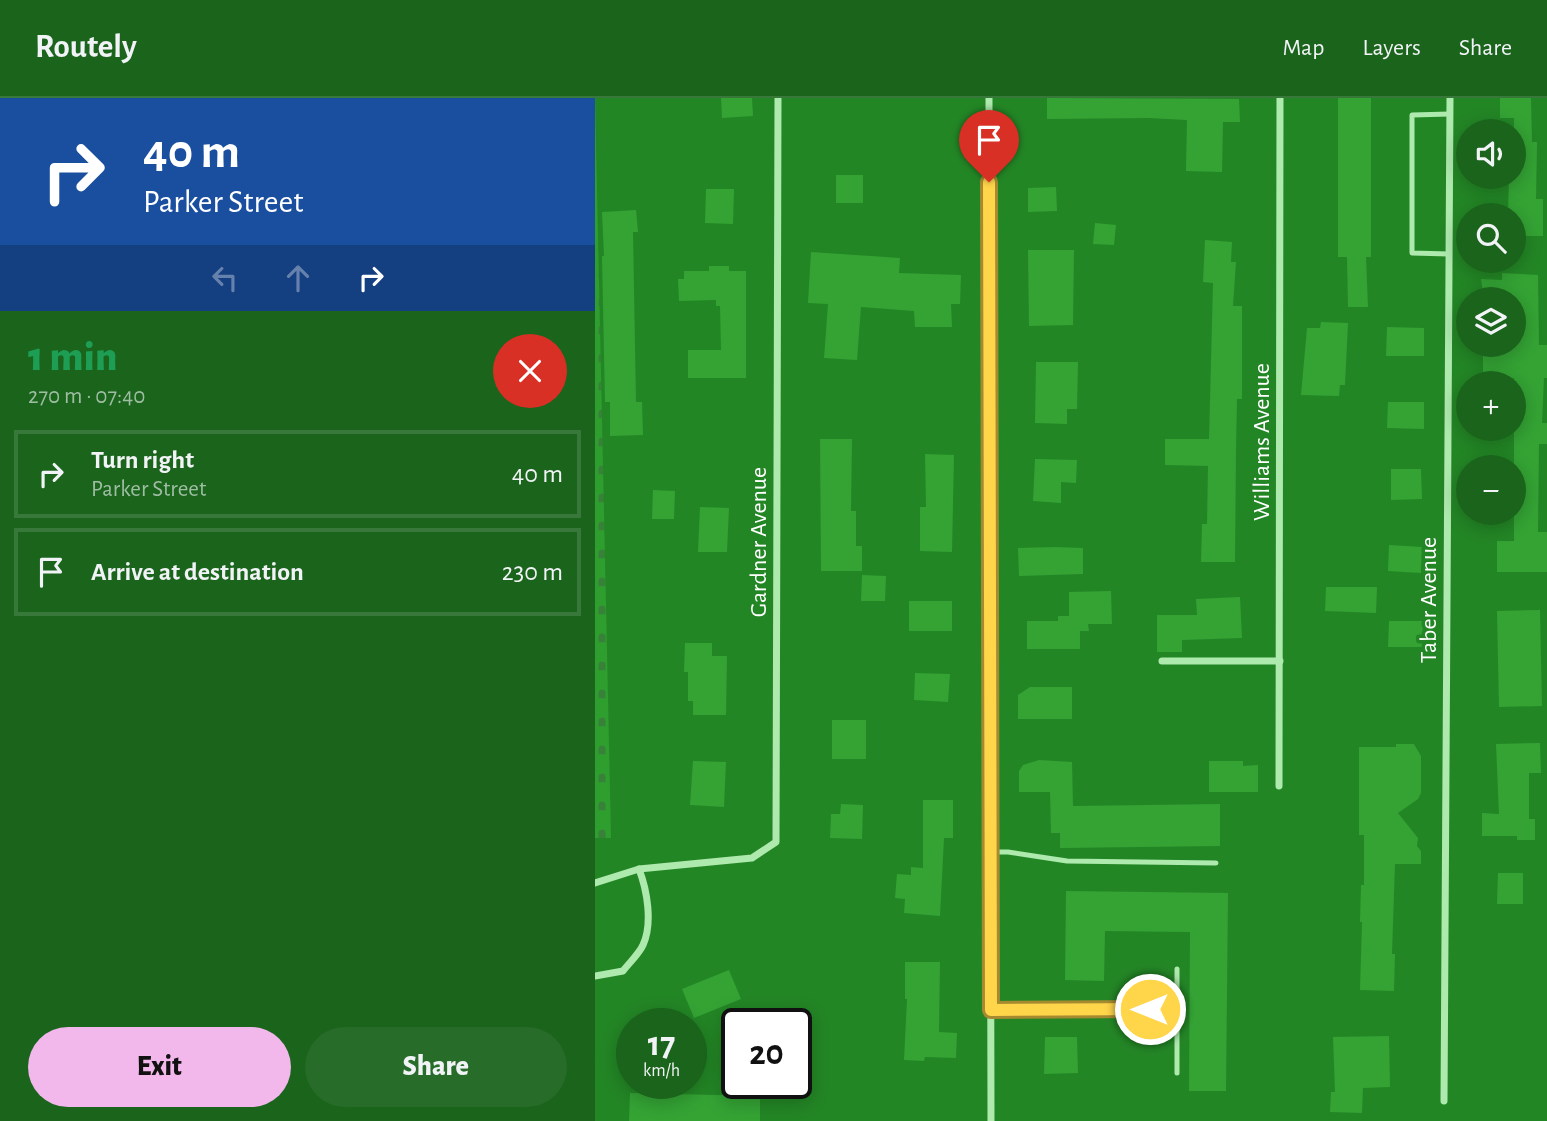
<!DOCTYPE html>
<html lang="en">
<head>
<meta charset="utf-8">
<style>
	body { margin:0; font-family:"Alegreya Sans",sans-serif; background:#276d29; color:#f1f3f6; height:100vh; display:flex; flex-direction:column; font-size:26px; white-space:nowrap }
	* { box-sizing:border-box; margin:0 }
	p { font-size:23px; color:#9fbda3 }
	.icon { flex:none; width:38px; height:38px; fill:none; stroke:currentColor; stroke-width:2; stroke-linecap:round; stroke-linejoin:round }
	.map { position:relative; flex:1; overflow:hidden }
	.side { display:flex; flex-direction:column; background:#1a641c; width:595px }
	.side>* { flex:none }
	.top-card { background:#1a4fa0; color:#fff; overflow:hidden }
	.tools { position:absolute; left:861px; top:21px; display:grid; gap:14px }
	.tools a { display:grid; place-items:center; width:70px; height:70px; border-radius:50%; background:#1a641c; box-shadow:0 4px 18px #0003; font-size:35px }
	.speed { position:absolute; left:21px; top:910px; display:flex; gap:14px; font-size:35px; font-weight:700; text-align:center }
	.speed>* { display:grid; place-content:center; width:91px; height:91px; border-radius:50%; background:#1a641c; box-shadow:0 4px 18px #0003; line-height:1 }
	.speed small { font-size:18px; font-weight:400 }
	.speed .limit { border:4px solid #111; border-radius:10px; background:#fff; color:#111 }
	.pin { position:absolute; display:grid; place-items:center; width:60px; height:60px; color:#fff; margin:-72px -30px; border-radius:50% 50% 50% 0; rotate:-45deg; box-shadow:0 0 7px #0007 }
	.pin .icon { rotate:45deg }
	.me { position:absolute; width:77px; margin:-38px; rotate:270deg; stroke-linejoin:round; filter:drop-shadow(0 0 5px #0008) }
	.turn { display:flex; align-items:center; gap:24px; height:147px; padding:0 28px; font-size:32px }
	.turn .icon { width:91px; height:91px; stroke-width:2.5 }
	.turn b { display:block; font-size:49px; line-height:60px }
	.lanes { display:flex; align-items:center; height:66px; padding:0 28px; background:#0003; justify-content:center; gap:35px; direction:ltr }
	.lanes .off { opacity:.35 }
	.round { display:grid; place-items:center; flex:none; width:74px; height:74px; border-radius:37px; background:#276d29 }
	.head { display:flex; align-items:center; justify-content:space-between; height:119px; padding:0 28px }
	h1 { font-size:42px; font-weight:800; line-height:52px; color:#1e9e55 }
	.button { display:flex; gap:14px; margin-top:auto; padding:14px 28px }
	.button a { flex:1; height:80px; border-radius:42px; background:#f2b8eb; color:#111; font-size:28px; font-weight:800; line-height:80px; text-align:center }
	.button a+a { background:#276d29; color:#f1f3f6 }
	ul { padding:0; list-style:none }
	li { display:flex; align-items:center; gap:21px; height:88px; margin:0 14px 10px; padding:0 14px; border:4px solid #38783b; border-radius:0px }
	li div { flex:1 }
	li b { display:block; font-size:26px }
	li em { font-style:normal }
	header { display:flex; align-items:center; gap:42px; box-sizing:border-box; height:98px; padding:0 35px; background:#1a641c; border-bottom:2px solid #38783b }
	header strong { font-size:33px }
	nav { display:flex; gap:38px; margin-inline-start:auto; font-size:24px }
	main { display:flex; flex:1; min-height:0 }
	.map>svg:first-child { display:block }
</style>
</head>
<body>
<header>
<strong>Routely</strong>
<nav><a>Map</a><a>Layers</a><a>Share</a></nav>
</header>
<main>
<section class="side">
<div class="top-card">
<div class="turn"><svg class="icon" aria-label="right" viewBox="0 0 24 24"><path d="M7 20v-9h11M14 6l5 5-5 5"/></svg><div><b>40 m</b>Parker Street</div></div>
<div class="lanes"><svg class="icon off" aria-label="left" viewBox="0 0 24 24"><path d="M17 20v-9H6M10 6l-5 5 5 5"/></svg><svg class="icon off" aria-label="ahead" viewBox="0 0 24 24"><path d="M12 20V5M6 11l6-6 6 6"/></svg><svg class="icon" aria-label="right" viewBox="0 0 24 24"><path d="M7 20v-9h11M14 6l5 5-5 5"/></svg></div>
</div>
<div class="head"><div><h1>1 min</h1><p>270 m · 07:40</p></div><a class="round" style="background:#d93025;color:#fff"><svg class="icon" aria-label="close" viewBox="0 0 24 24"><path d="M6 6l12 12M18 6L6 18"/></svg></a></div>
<ul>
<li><svg class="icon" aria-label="right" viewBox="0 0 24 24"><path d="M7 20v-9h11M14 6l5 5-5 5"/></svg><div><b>Turn right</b><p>Parker Street</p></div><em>40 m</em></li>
<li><svg class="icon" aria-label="arrive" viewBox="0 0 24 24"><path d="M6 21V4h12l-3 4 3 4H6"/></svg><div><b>Arrive at destination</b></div><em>230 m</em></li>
</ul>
<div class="button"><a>Exit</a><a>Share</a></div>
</section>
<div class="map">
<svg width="952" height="1023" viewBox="0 0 952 1023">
	<defs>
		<pattern id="cemetery-stones" width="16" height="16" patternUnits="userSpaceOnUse" patternTransform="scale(1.75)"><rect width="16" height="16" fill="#2e9e2e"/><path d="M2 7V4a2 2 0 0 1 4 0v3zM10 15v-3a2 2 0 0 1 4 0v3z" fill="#388138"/></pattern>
	</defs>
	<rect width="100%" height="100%" fill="#238625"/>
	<polygon fill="url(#cemetery-stones)" points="0,0 16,740 0,740"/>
	<g fill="#34a334">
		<polygon points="126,0 157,0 158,18 127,20"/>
		<polygon points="452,0 644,1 645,24 628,24 627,74 591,73 592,22 553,20 452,21"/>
		<polygon points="743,0 776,0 776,159 771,159 773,209 753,209 752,159 743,159"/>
		<polygon points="905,0 936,0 937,44 942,44 941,101 948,101 948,138 919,138 919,117 913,117 914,79 919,79 919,20 905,20"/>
		<rect x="241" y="77" width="27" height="28"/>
		<polygon points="461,89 462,113 433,114 433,90"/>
		<polygon points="111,91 139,91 138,126 110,125"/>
		<polygon points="41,112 43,134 38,134 41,304 47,304 48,337 15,338 15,304 10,304 7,158 9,158 7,114"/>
		<polygon points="500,125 521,127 519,147 498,146"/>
		<polygon points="610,142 637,144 636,164 641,164 638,208 647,208 647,301 642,301 641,352 640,464 606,464 607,426 612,426 613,368 570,367 570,341 614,341 618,185 608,184"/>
		<polygon points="433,152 479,152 478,227 434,228"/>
		<polygon points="216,154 305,160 304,175 366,177 365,206 356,206 357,229 320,229 319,213 266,209 262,262 229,260 233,206 213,205"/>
		<polygon points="114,168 134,168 134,173 151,173 151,280 93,280 93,252 126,252 125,208 121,208 121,202 84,203 83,181 89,181 89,173 114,173"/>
		<polygon points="907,175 943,177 944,247 952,247 952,280 949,280 947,325 952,325 952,346 944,346 943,434 952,434 952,474 902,474 902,443 919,443 919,280 888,280 888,258 885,247 919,247 919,201 891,201 888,194 886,181 907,182"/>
		<polygon points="726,224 753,225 750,287 745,287 744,298 706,297 712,230 725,230"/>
		<polygon points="792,229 829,230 829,258 791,258"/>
		<polygon points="441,264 483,264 482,311 472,311 472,326 440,325"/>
		<polygon points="793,304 829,304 829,331 792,330"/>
		<polygon points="225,341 257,341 256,413 261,413 261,448 267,448 267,473 226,473"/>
		<polygon points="330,356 359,357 357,454 325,453 325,409 331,409"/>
		<polygon points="440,361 482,362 481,385 466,384 466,405 438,403"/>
		<polygon points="796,371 826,371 827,401 796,402"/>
		<polygon points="58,392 80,393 79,421 57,421"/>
		<polygon points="105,409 134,410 132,454 103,454"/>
		<polygon points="794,447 827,449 826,475 793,473"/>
		<polygon points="460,449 488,450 488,476 424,478 423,450"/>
		<polygon points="267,477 291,478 290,503 266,503"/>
		<polygon points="731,489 782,489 781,515 730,513"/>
		<polygon points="516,493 517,526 493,526 494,533 485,533 485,551 432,551 432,523 463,523 463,518 474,518 474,494"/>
		<polygon points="645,499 647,540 587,542 587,554 562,554 562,517 602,517 601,501"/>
		<rect x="314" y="503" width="43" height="30"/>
		<polygon points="945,512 947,608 904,609 902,513"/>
		<polygon points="794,523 828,523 827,549 793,549"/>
		<polygon points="90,545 117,545 117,558 132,558 131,617 98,617 98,603 93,603 93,574 89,574"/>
		<polygon points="320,575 355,576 353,604 319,602"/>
		<polygon points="435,589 477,589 477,621 423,621 423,597"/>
		<rect x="237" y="622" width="34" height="39"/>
		<polygon points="945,645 946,675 934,675 934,721 940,721 940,742 922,742 922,738 887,738 887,715 904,716 901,646"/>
		<polygon points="801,646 819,646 826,658 826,695 823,701 803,715 823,740 822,748 826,753 826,766 800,766 797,856 800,856 799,893 765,892 767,824 765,824 766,787 769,787 769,737 764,737 764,649 801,649"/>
		<polygon points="444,662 477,664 478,708 625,706 625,748 465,750 465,735 456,735 455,694 424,694 424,673 428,667"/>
		<polygon points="98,663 131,664 129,709 95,707"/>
		<polygon points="614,663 648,663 648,668 663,667 663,694 614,694"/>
		<polygon points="328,702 358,702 358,740 349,740 345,818 309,815 310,801 300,800 302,776 316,777 316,769 328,770"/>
		<polygon points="246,706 268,707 267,741 235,740 236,716 245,716"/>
		<polygon points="903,775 928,775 928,806 902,806"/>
		<polygon points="471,793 633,795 631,993 594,993 595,834 510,833 509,883 470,882"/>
		<polygon points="310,864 345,864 344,934 362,935 361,960 330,959 329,963 309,962 312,901 310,901"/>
		<polygon points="134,872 146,901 99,920 87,891"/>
		<polygon points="794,938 795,989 768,990 767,1015 735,1014 736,994 740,994 738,939"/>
		<polygon points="450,939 482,939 483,975 449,976"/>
		<polygon points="35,995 165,998 165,1023 34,1023"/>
	</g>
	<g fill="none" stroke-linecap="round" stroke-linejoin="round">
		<g stroke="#aee9ae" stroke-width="5">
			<polyline points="854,156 817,155 817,17 855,16"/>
			<polyline points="396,754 413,754 472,763 621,765"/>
			<polyline points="582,871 582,975"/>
			<polyline points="396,912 582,910"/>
		</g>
		<g stroke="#aee9ae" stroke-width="7">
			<polyline points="394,0 396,1023"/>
			<polyline points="567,563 685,563"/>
			<polyline points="684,688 685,0"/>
			<polyline points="0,785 44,771 157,760 181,744 183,0"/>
			<path d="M0 878 28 873C34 865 44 856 48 847 58 825 52 792 44 771"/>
			<polyline points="849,1003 855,0"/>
		</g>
	</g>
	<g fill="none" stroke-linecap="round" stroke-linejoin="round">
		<g stroke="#a68a30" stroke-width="18">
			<polyline id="route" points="394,84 396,912 555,911"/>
		</g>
		<use href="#route" stroke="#ffd54a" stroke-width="12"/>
	</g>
	<g text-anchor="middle" stroke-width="7" stroke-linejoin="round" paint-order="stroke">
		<g font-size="24" fill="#fff" stroke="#238625">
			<text transform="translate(666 344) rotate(-90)" y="8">Williams Avenue</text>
			<text transform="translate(163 444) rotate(-90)" y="8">Gardner Avenue</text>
			<text transform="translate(833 502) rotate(-90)" y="8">Taber Avenue</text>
		</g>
	</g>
</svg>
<div class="tools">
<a><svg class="icon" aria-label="sound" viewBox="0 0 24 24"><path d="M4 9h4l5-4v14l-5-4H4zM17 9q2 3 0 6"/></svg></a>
<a><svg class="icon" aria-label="search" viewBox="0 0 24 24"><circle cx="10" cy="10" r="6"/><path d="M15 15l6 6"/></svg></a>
<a><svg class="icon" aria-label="layers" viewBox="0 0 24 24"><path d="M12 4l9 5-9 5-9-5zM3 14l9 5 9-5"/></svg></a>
<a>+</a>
<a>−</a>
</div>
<div class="speed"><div>17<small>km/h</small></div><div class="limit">20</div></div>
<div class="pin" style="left:394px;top:84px;background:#d93025"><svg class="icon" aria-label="arrive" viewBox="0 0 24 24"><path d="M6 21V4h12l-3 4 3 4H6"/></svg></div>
<svg class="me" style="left:555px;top:911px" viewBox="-20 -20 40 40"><circle r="17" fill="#ffd54a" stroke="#fff" stroke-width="3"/><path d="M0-11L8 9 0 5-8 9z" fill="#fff"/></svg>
</div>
</main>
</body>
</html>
